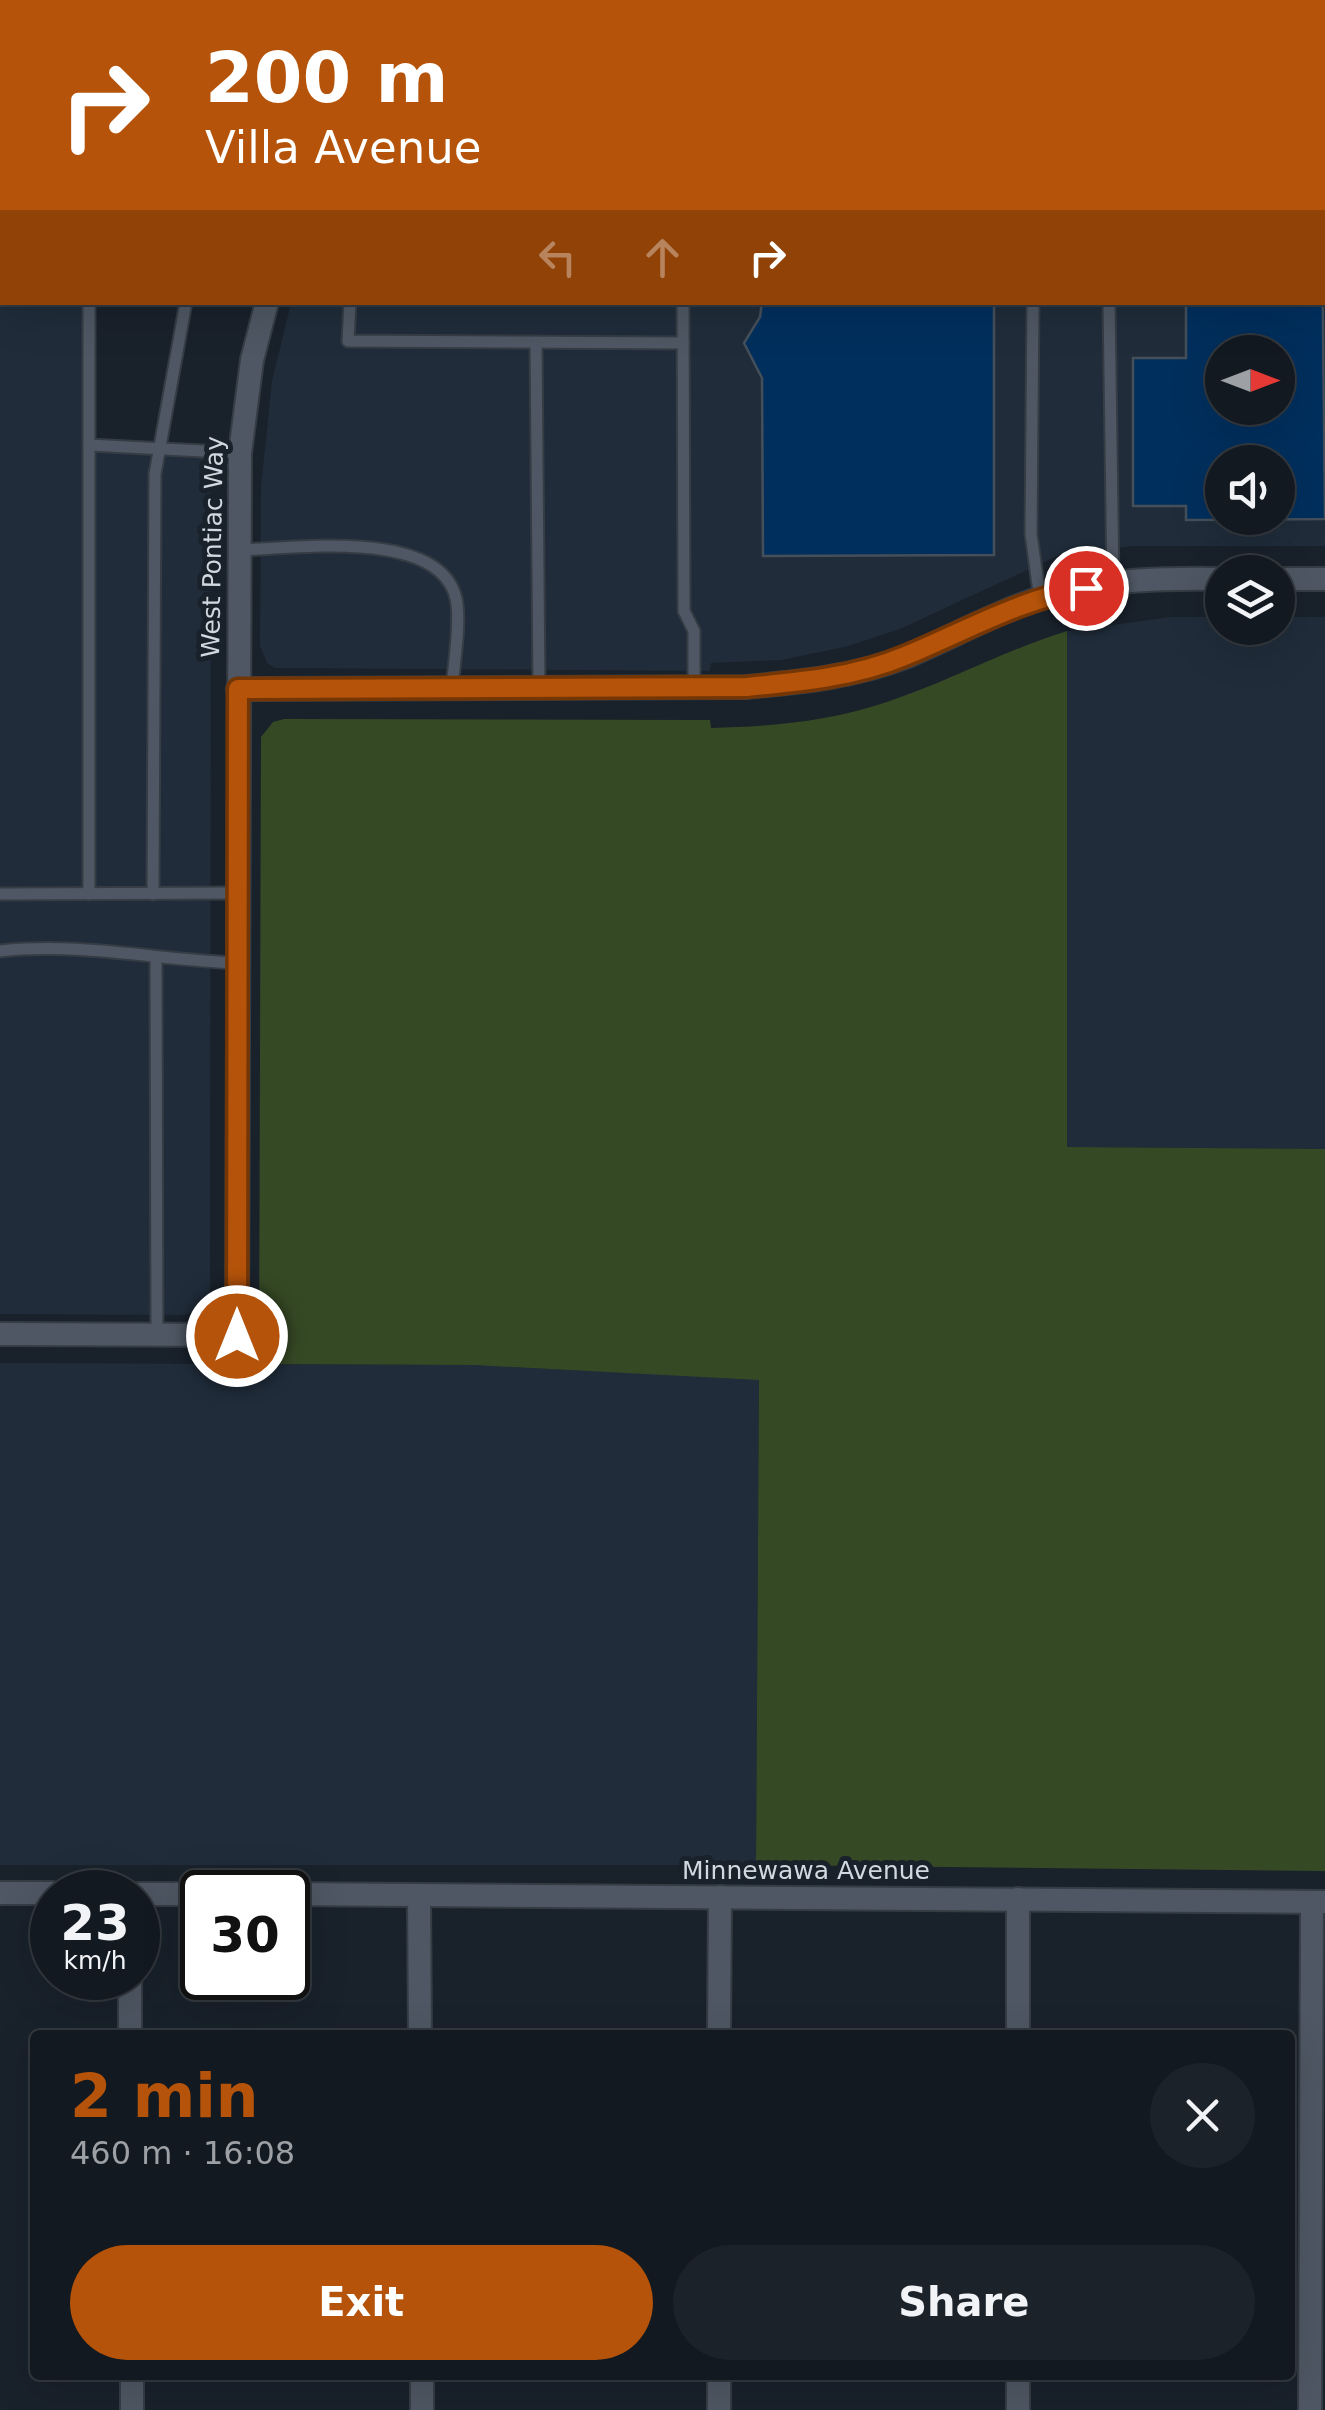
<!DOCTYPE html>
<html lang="en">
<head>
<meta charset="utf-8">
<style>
	body { margin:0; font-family:"DejaVu Sans",sans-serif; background:#1c2229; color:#f1f3f6; height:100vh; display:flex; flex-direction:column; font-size:38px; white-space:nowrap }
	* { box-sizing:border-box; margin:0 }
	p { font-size:32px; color:#9da0a5 }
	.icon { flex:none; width:55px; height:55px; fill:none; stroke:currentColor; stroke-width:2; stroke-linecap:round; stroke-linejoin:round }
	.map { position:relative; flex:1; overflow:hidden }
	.panel { position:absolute; left:30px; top:2030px; width:1265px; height:350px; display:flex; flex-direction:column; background:#131920; border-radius:10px; box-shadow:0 10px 40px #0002,0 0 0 2px #32383e }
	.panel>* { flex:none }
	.banner { position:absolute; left:0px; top:0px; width:1325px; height:305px; box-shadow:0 10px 40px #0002,0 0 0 2px #32383e; background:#b45309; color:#fff; overflow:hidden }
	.needle { width:65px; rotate:90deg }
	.fabs { position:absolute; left:1205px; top:335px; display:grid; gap:20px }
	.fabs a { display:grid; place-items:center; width:90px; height:90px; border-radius:50%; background:#131920; box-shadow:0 10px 40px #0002,0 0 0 2px #32383e; font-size:50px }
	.speed { position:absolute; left:30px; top:1870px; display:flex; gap:20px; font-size:50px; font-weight:700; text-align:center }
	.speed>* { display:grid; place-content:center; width:130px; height:130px; border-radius:50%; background:#131920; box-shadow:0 10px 40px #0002,0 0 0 2px #32383e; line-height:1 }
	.speed small { font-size:25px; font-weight:400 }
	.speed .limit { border:5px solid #111; border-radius:15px; background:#fff; color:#111 }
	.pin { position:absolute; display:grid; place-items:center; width:85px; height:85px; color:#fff; margin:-42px; border:5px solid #fff; border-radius:50%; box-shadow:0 2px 10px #0007 }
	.me { position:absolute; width:110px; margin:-55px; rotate:0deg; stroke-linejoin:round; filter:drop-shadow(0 0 8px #0008) }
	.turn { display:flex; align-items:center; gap:35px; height:210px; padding:0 40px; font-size:45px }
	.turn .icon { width:130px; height:130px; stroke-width:2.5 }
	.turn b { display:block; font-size:70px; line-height:85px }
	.lanes { display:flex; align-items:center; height:95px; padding:0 40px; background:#0003; justify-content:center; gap:50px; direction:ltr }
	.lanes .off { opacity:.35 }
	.round { display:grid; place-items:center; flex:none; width:105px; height:105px; border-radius:52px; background:#1c2229 }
	.headline { display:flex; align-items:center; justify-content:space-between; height:170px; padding:0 40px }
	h1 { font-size:60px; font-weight:600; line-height:75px; color:#b45309 }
	.primary-button { display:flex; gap:20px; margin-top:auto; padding:20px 40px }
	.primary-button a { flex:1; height:115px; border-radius:60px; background:#b45309; color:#fff; font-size:40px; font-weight:600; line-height:115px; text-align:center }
	.primary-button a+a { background:#1c2229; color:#f1f3f6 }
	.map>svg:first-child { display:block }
</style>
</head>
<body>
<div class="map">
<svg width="1325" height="2410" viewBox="0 0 1325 2410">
	<rect width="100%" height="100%" fill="#19212b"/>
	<g fill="#202c3a" fill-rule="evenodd">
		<polygon points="0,0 76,0 2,2 2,302 89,303 90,445 211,452 210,1291 203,1308 185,1315 0,1314"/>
		<path d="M391 0H1325V546H1133L1062 554 900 629 845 647 781 660 711 663 710 671 275 668 267 663 260 646 261 487 272 381 291 303 1322 302V2ZM1222 352H1278V408H1222ZM1222 462H1278V518H1222Z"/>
		<polygon points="1172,617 1222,617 1222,628 1278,628 1278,617 1325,617 1325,1149 1067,1147 1067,631"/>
		<polygon points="0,1363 473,1365 759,1379 756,1865 0,1865"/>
	</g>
	<path fill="#364925" d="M1067 631V1147L1325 1149V1871L756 1865 759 1380 473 1365 259 1364 261 737 273 722 284 719 710 720 711 728C771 727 830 721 887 702 948 682 1005 650 1067 631Z"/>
	<g fill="#002f5d" stroke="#454f5a" stroke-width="2.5" fill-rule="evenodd">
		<rect x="1322" y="55" width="3" height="171"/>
		<path d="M1322 226 1325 519 1186 520V506H1133V358H1186V302H1322ZM1222 352H1278V408H1222ZM1222 462H1278V518H1222Z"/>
		<polygon points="762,302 994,302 994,555 763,556 762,378 744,343 760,317"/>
	</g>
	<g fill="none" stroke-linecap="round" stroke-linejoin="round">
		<g stroke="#353c44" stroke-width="15">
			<g id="lane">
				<polyline points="76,0 76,2"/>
				<polyline points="446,2 446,0"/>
				<polyline points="672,2 672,0"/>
				<polyline points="1178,2 1178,0"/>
				<polyline points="0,24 2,24"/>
				<polyline points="350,302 348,341 683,343"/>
				<polyline points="683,302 684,611 694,631 694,687"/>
				<polyline points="1033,302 1031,534 1040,599"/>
				<polyline points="1109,302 1113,583"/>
				<polyline points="536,342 539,688"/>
				<polyline points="89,445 240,453"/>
				<path d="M238 550C294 549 447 526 457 604 460 630 454 662 452 689"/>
				<polyline points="0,894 237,893"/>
				<polyline points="89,894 89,302"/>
				<polyline points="153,894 155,474 186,302"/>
				<path d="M0 951C81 942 157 960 237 963"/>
				<polyline points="156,960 157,1335"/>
			</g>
		</g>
		<g stroke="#353c44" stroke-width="26">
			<g id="street">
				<polyline points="343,2 344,0"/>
				<polyline points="378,2 379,0"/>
				<polyline points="1278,579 1325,579"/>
				<path d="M238 689 746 687C800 682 854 677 905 657 955 636 1001 609 1054 594 1107 579 1168 578 1222 579"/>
				<polyline points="0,1334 237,1335 240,453 252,360 267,302"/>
				<polyline points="0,1893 52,1893"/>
				<polyline points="138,1894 202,1894"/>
				<polyline points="288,1894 1325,1902"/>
				<polyline points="419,1895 420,2035"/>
				<polyline points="1018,1899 1018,2035"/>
				<polyline points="130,1978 130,2035"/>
				<polyline points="719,2035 720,1897"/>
				<polyline points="132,2375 132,2410"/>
				<polyline points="422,2375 422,2410"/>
				<polyline points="1018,2375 1018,2410"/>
				<polyline points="719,2410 719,2375"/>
				<polyline points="1310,2410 1312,1902"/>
			</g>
		</g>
		<use href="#lane" stroke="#4e5763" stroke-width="11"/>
		<use href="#street" stroke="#4e5763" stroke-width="22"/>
	</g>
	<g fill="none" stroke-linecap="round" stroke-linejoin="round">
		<g stroke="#753606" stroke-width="25">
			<path id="route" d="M237 1336 238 689 746 687C800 682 855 677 905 656 966 631 1020 599 1086 588"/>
		</g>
		<use href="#route" stroke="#b45309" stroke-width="18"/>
	</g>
	<g text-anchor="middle" stroke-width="10" stroke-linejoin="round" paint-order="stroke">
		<g font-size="25" fill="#d2d8df" stroke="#19212b">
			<text transform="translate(212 547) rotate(-89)" y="9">West Pontiac Way</text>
			<text x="806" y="1879">Minnewawa Avenue</text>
		</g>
	</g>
</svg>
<div class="fabs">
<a><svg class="needle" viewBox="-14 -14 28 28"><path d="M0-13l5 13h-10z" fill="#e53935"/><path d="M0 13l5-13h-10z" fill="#9da0a5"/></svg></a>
<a><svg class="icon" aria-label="sound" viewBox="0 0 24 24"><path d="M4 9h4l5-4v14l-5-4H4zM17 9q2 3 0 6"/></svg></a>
<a><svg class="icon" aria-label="layers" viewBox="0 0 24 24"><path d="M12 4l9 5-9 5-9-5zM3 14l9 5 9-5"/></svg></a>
</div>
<div class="speed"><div>23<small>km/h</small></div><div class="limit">30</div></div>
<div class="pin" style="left:1086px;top:588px;background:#d93025"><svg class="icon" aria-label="arrive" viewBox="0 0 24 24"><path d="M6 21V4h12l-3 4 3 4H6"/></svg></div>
<svg class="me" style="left:237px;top:1336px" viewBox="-20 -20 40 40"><circle r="17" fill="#b45309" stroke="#fff" stroke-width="3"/><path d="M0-11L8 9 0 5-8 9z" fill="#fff"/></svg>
<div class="banner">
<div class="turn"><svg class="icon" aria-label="right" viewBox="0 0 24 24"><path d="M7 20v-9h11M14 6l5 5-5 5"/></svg><div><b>200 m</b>Villa Avenue</div></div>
<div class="lanes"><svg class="icon off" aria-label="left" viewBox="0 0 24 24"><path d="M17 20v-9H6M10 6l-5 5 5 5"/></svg><svg class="icon off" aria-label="ahead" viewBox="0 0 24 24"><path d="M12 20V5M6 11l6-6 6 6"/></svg><svg class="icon" aria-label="right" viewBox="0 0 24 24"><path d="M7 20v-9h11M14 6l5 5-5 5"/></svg></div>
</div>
<section class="panel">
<div class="headline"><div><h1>2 min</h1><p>460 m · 16:08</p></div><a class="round"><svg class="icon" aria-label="close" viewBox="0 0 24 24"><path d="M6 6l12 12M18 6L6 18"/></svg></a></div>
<div class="primary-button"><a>Exit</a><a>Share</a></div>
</section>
</div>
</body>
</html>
